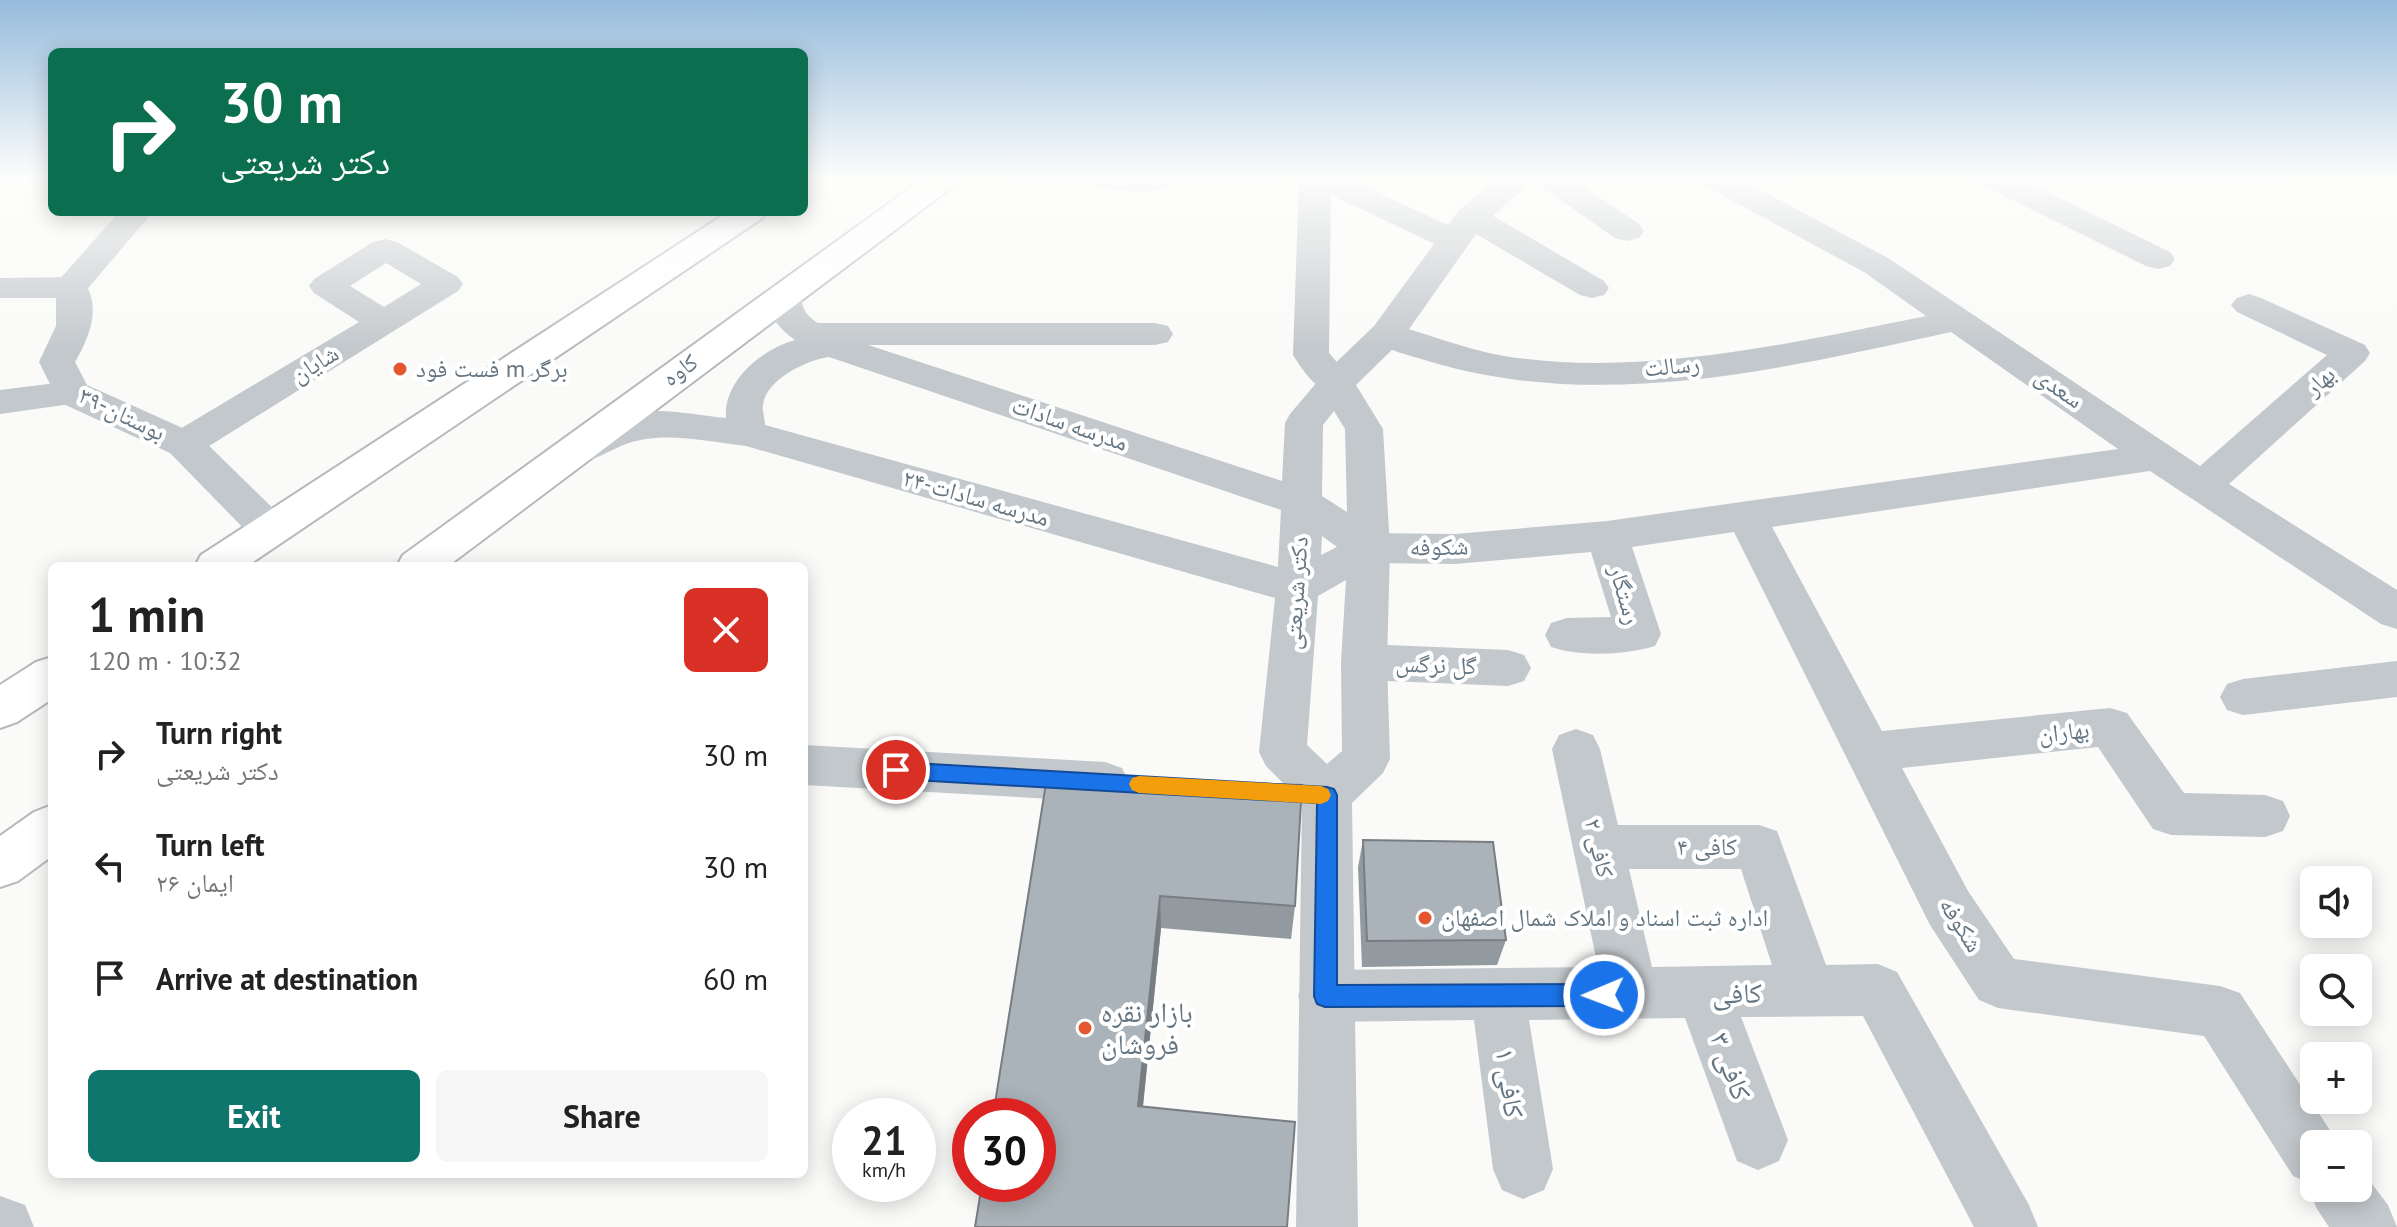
<!DOCTYPE html>
<html lang="en">
<head>
<meta charset="utf-8">
<style>
	body { margin:0; font-family:"PT Sans","Noto Naskh Arabic",sans-serif; background:#f6f6f6; color:#222; height:100vh; display:flex; flex-direction:column; font-size:30px; white-space:nowrap }
	* { box-sizing:border-box; margin:0 }
	p { font-size:26px; color:#767676 }
	.icon { flex:none; width:44px; height:44px; fill:none; stroke:currentColor; stroke-width:2; stroke-linecap:round; stroke-linejoin:round }
	.map { position:relative; flex:1; overflow:hidden }
	.side { position:absolute; left:48px; top:562px; width:760px; height:616px; display:flex; flex-direction:column; background:#fff; border-radius:12px; box-shadow:0 4px 20px #0003 }
	.side>* { flex:none }
	.guide { position:absolute; left:48px; top:48px; width:760px; height:168px; border-radius:12px; box-shadow:0 4px 20px #0003; background:#0b6e4f; color:#fff; overflow:hidden }
	.controls { position:absolute; left:2300px; top:866px; display:grid; gap:16px }
	.controls a { display:grid; place-items:center; width:72px; height:72px; border-radius:12px; background:#fff; box-shadow:0 4px 20px #0003; font-size:40px }
	.speed { position:absolute; left:832px; top:1098px; display:flex; gap:16px; font-size:40px; font-weight:700; text-align:center }
	.speed>* { display:grid; place-content:center; width:104px; height:104px; border-radius:50%; background:#fff; box-shadow:0 4px 20px #0003; line-height:1 }
	.speed small { font-size:20px; font-weight:400 }
	.speed .limit { border:12px solid #d22; background:#fff; color:#111 }
	.pin { position:absolute; display:grid; place-items:center; width:68px; height:68px; color:#fff; margin:-34px; border:4px solid #fff; border-radius:50%; box-shadow:0 2px 8px #0007 }
	.me { position:absolute; width:88px; margin:-44px; rotate:269deg; stroke-linejoin:round; filter:drop-shadow(0 0 6px #0008) }
	.turn { display:flex; align-items:center; gap:28px; height:168px; padding:0 40px; font-size:36px }
	.turn .icon { width:104px; height:104px; stroke-width:2.5 }
	.turn b { display:block; font-size:56px; line-height:68px }
	.round { display:grid; place-items:center; flex:none; width:84px; height:84px; border-radius:12px; background:#f6f6f6 }
	.headline { display:flex; align-items:center; justify-content:space-between; height:136px; padding:0 40px }
	h1 { font-size:48px; font-weight:800; line-height:60px }
	.button { display:flex; gap:16px; margin-top:auto; padding:16px 40px }
	.button a { flex:1; height:92px; border-radius:12px; background:#0f766e; color:#fff; font-size:32px; font-weight:800; line-height:92px; text-align:center }
	.button a+a { background:#f6f6f6; color:#222 }
	ul { padding:0; list-style:none }
	li { display:flex; align-items:center; gap:24px; height:112px; padding:0 40px }
	li div { flex:1 }
	li b { display:block; font-size:30px }
	li em { font-style:normal }
	.map>svg:first-child { display:block }
</style>
</head>
<body>
<div class="map">
<svg width="2397" height="1227" viewBox="0 0 2397 1227">
	<rect width="100%" height="100%" fill="#fafaf8"/>
	<g fill="none" stroke-linecap="round" stroke-linejoin="round">
		<g stroke="#b5babe" stroke-width="4">
			<g id="primary">
				<polygon points="924,178 960,178 955,185 448,566 397,566 403,555"/>
				<polygon points="728,212 766,212 761,219 247,566 195,566 201,555"/>
				<polygon points="52,657 52,699 17,722 0,728 0,685 36,662"/>
				<polygon points="52,805 52,856 18,881 0,887 0,836 34,812"/>
			</g>
		</g>
		<g fill="#c3c8cc" fill-rule="evenodd">
			<path d="M1085 178H1168L1171 182 1166 189C1143 194 1113 190 1090 185Z"/>
			<path d="M1299 178H1346L1465 233 1470 240 1465 247 1453 250 1441 247 1331 195 1329 353 1355 383 1349 391C1322 399 1307 377 1293 355Z"/>
			<polygon points="1534,178 1571,178 1639,224 1644,231 1639,238 1627,241 1615,238 1539,185"/>
			<path d="M1698 178H1738L1888 258 2200 466 2327 355 2237 312 2231 305 2237 298 2249 294 2261 298 2365 345 2370 353 2365 361 2229 484 2397 590V629L2381 624 2150 471 1772 527 1882 731 2110 708 2127 713 2184 793 2265 795 2283 801 2290 816 2283 831 2265 837 2171 835 2153 829 2098 747 1902 768 1968 891 2014 959 2220 986 2240 993 2339 1144H2314V1188H2358L2359 1167 2388 1205 2397 1227H2329L2317 1209 2308 1188 2310 1183 2293 1176 2204 1036 1998 1008 1979 1000 1930 925 1734 532 1632 547 1661 634 1655 646C1625 655 1581 657 1551 647L1545 635 1551 623 1567 618 1611 617 1591 552 1455 564 1369 563 1354 559 1348 548 1354 537 1369 533 1455 534 1607 521 2118 449 1951 332C1781 369 1599 413 1428 361 1410 355 1380 350 1369 334L1374 326 1387 323C1427 333 1463 349 1504 356 1640 378 1793 343 1926 316L1864 272 1703 185Z"/>
			<polygon points="1977,178 2018,178 2170,252 2175,259 2170,266 2158,269 2146,266 1982,185"/>
			<polygon points="1471,207 1483,210 1604,281 1609,288 1604,295 1592,298 1580,295 1459,224 1455,217 1459,210"/>
			<polygon points="119,212 153,212 83,294 71,297 59,294 54,287 59,280"/>
			<path d="M385 239 397 242 458 277 463 284 458 291 198 453 184 457 170 453 164 444 170 435 359 322 314 293 309 286 314 279 373 242ZM386 263 421 284 384 307 350 286Z"/>
			<polygon points="811,323 1155,323 1168,326 1173,334 1168,342 1155,345 811,345 798,342 793,334 798,326"/>
			<polygon points="72,381 85,384 91,393 85,402 0,414 0,390"/>
			<polygon points="1364,644 1508,650 1524,655 1531,668 1524,681 1508,686 1364,680 1348,674 1341,662 1348,650"/>
			<polygon points="2397,661 2397,697 2243,715 2227,710 2220,697 2227,684 2243,679"/>
			<path d="M1576 729 1593 735 1600 749 1618 825H1759L1777 831 1826 965 1878 964 1897 972 2029 1205 2038 1227H1974L1863 1016 1741 1017 1788 1140 1779 1161 1758 1170 1737 1161 1685 1018 1529 1020 1553 1169 1544 1190 1523 1199 1502 1190 1493 1169 1474 1020 1325 1022 1306 1014 1298 996 1306 978 1325 970 1598 967 1552 749 1559 735ZM1629 869H1741L1772 965 1652 967Z"/>
			<polygon points="804,745 1105,762 1122,768 1129,782 1122,796 1105,802 804,785"/>
		</g>
		<g fill="#c3c8cc" fill-rule="evenodd">
			<path d="M1500 178H1536L1483 224 1400 342 1356 385 1383 429 1390 548 1387 662 1390 759 1383 773 1352 803 1358 1227H1296L1302 802 1266 766 1259 752 1275 598 746 446C709 442 665 431 629 443 605 451 586 469 560 461L554 452C567 431 632 412 657 411 680 411 704 416 726 418 723 381 762 349 795 340 778 328 758 306 773 286L785 283 797 286C803 294 800 302 805 311 812 323 832 330 844 337L1282 481 1285 423 1290 414 1323 375 1374 326 1459 210ZM829 357 1281 510 1278 567 765 425C765 419 762 411 763 405 766 379 807 360 829 357ZM1334 411 1345 429 1347 512 1322 496 1323 425ZM1322 536 1337 547 1321 555ZM1346 580 1341 662 1342 751 1327 764 1307 745 1318 596Z"/>
			<path d="M71 277 83 280C102 307 90 336 75 362L87 385 198 435 285 520 291 530 285 540 270 545 255 540 170 453 59 402 39 362 56 326V298H0V278Z"/>
			<polygon points="0,1196 25,1205 34,1227 0,1227"/>
		</g>
		<use href="#primary" fill="#fff" fill-rule="evenodd"/>
	</g>
	<g fill="#929a9f">
		<polygon points="1047,777 1295,906 1291,939 1161,928 1143,1107 975,1227"/>
		<polygon points="1363,840 1506,940 1497,965 1362,967 1358,867"/>
	</g>
	<polygon fill="#777d82" points="1160,896 1161,928 1140,1134 1138,1106"/>
	<g fill="#aab3b9" stroke="#777d82" stroke-width="2">
		<polygon points="1047,777 1302,785 1295,906 1160,896 1138,1106 1295,1122 1287,1227 975,1227 982,1184 1038,1184 1038,1116 993,1116"/>
		<polygon points="1363,840 1493,842 1506,940 1367,941"/>
	</g>
	<linearGradient id="sky" x2="0" y2="1"><stop stop-color="#96bcdc"/><stop offset="0.51" stop-color="#fdfdfc"/><stop offset="1" stop-color="#fdfdfc" stop-opacity="0"/></linearGradient>
	<rect width="2397" height="350" fill="url(#sky)"/>
	<polygon fill="#1a73e8" stroke="#114b97" stroke-width="2" points="896,762 1327,787 1334,789 1337,795 1337,985 1604,984 1612,987 1616,995 1612,1002 1604,1006 1325,1007 1317,1004 1314,996 1317,803 896,779 889,776 886,770 889,764"/>
	<polygon fill="#f59e0b" points="1139,776 1321,786 1328,789 1331,795 1328,801 1321,804 1139,793 1132,790 1129,784 1132,778"/>
	<g fill="#e4572e" stroke="#fff" stroke-width="3">
		<circle cx="400" cy="369" r="8"/>
		<circle cx="1425" cy="918" r="8"/>
		<circle cx="1085" cy="1028" r="8"/>
	</g>
	<g text-anchor="middle" stroke-width="8" stroke-linejoin="round" paint-order="stroke">
		<g font-size="24" fill="#657683" stroke="#fff">
			<text transform="translate(315 364) rotate(-31)" y="8">شایان</text>
			<text transform="translate(1672 366) rotate(-5)" y="8">رسالت</text>
			<text transform="translate(680 370) rotate(-36)" y="8">کاوه</text>
			<text transform="translate(2320 381) rotate(-42)" y="8">بهار</text>
			<text transform="translate(2059 388) rotate(35)" y="8">سعدی</text>
			<text transform="translate(122 414) rotate(26)" y="8">۳۹-بوستان</text>
			<text transform="translate(1070 424) rotate(19)" y="8">مدرسه سادات</text>
			<text transform="translate(976 498) rotate(16)" y="8">۲۴-مدرسه سادات</text>
			<text transform="translate(1439 547) rotate(-1)" y="8">شکوفه</text>
			<text transform="translate(1296 593) rotate(-86)" y="8">دکتر شریعتی</text>
			<text transform="translate(1625 595) rotate(74)" y="8">رستگار</text>
			<text transform="translate(1436 665) rotate(2)" y="8">گل نرگس</text>
			<text transform="translate(2064 732) rotate(-6)" y="8">بهاران</text>
			<text x="1707" y="855">کافی ۴</text>
			<text transform="translate(1599 848) rotate(77)" y="8">کافی ۲</text>
			<text transform="translate(1961 925) rotate(58)" y="8">شکوفه</text>
		</g>
		<g font-size="24" fill="#657683" stroke="#fff" text-anchor="start">
			<text x="416" y="377">فست فود m برگر</text>
			<text x="1441" y="926">اداره ثبت اسناد و املاک شمال اصفهان</text>
		</g>
		<g font-size="28" fill="#657683" stroke="#fff">
			<text transform="translate(1737 993) rotate(-1)" y="10">کافی</text>
			<text transform="translate(1731 1066) rotate(70)" y="10">کافی ۳</text>
			<text transform="translate(1510 1083) rotate(82)" y="10">کافی ۱</text>
		</g>
		<g font-size="28" fill="#657683" stroke="#fff" text-anchor="start">
			<text x="1101" y="1022">بازار نقره<tspan x="1101" dy="32">فروشان</tspan></text>
		</g>
	</g>
</svg>
<div class="controls">
<a><svg class="icon" aria-label="sound" viewBox="0 0 24 24"><path d="M4 9h4l5-4v14l-5-4H4zM17 9q2 3 0 6"/></svg></a>
<a><svg class="icon" aria-label="search" viewBox="0 0 24 24"><circle cx="10" cy="10" r="6"/><path d="M15 15l6 6"/></svg></a>
<a>+</a>
<a>−</a>
</div>
<div class="speed"><div>21<small>km/h</small></div><div class="limit">30</div></div>
<div class="pin" style="left:896px;top:770px;background:#d93025"><svg class="icon" aria-label="arrive" viewBox="0 0 24 24"><path d="M6 21V4h12l-3 4 3 4H6"/></svg></div>
<svg class="me" style="left:1604px;top:995px" viewBox="-20 -20 40 40"><circle r="17" fill="#1a73e8" stroke="#fff" stroke-width="3"/><path d="M0-11L8 9 0 5-8 9z" fill="#fff"/></svg>
<div class="guide">
<div class="turn"><svg class="icon" aria-label="right" viewBox="0 0 24 24"><path d="M7 20v-9h11M14 6l5 5-5 5"/></svg><div><b>30 m</b>دکتر شریعتی</div></div>
</div>
<section class="side">
<div class="headline"><div><h1>1 min</h1><p>120 m · 10:32</p></div><a class="round" style="background:#d93025;color:#fff"><svg class="icon" aria-label="close" viewBox="0 0 24 24"><path d="M6 6l12 12M18 6L6 18"/></svg></a></div>
<ul>
<li><svg class="icon" aria-label="right" viewBox="0 0 24 24"><path d="M7 20v-9h11M14 6l5 5-5 5"/></svg><div><b>Turn right</b><p>دکتر شریعتی</p></div><em>30 m</em></li>
<li><svg class="icon" aria-label="left" viewBox="0 0 24 24"><path d="M17 20v-9H6M10 6l-5 5 5 5"/></svg><div><b>Turn left</b><p>۲۶ ایمان</p></div><em>30 m</em></li>
<li><svg class="icon" aria-label="arrive" viewBox="0 0 24 24"><path d="M6 21V4h12l-3 4 3 4H6"/></svg><div><b>Arrive at destination</b></div><em>60 m</em></li>
</ul>
<div class="button"><a>Exit</a><a>Share</a></div>
</section>
</div>
</body>
</html>
